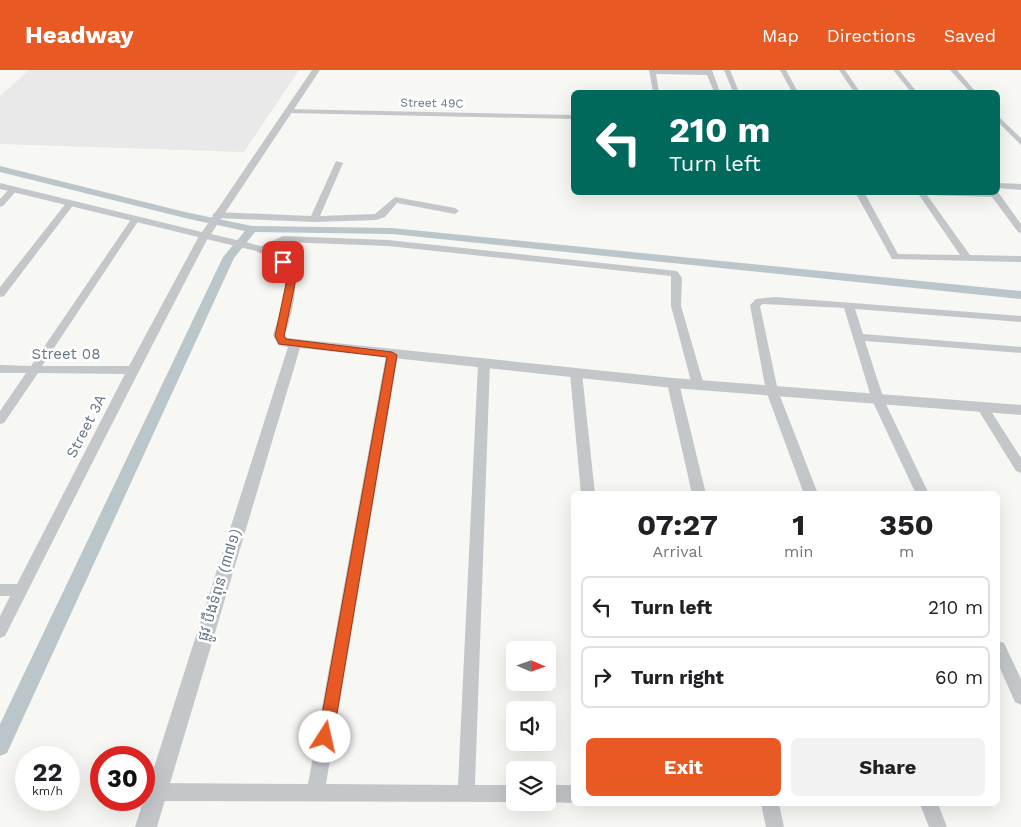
<!DOCTYPE html>
<html lang="en">
<head>
<meta charset="utf-8">
<style>
	body { margin:0; font-family:"Work Sans","Noto Sans Khmer",sans-serif; background:#f2f2f2; color:#202124; height:100vh; display:flex; flex-direction:column; font-size:19px; white-space:nowrap }
	* { box-sizing:border-box; margin:0 }
	p { font-size:16px; color:#757577 }
	.icon { flex:none; width:28px; height:28px; fill:none; stroke:currentColor; stroke-width:2; stroke-linecap:round; stroke-linejoin:round }
	.map { position:relative; flex:1; overflow:hidden }
	.panel { position:absolute; left:571px; top:421px; width:429px; height:315px; display:flex; flex-direction:column; background:#fff; border-radius:8px; box-shadow:0 5px 20px #0002 }
	.panel>* { flex:none }
	.hud { position:absolute; left:571px; top:20px; width:429px; height:105px; border-radius:8px; box-shadow:0 5px 20px #0002; background:#00695c; color:#fff; overflow:hidden }
	.needle { width:32px; rotate:92deg }
	.buttons { position:absolute; left:506px; top:571px; display:grid; gap:10px }
	.buttons a { display:grid; place-items:center; width:50px; height:50px; border-radius:8px; background:#fff; box-shadow:0 5px 20px #0002; font-size:25px }
	.speed { position:absolute; left:15px; top:676px; display:flex; gap:10px; font-size:25px; font-weight:700; text-align:center }
	.speed>* { display:grid; place-content:center; width:65px; height:65px; border-radius:50%; background:#fff; box-shadow:0 5px 20px #0002; line-height:1 }
	.speed small { font-size:12px; font-weight:400 }
	.speed .limit { border:8px solid #d22; background:#fff; color:#111 }
	.pin { position:absolute; display:grid; place-items:center; width:42px; height:42px; color:#fff; margin:-21px; border-radius:10px; box-shadow:0 2px 8px #0006 }
	.me { position:absolute; width:55px; margin:-28px; rotate:10deg; stroke-linejoin:round; filter:drop-shadow(0 0 4px #0008) }
	.turn { display:flex; align-items:center; gap:18px; height:105px; padding:0 15px; font-size:22px }
	.turn .icon { width:65px; height:65px; stroke-width:2.5 }
	.turn b { display:block; font-size:35px; line-height:42px }
	.eta { display:flex; justify-content:space-evenly; align-items:center; height:85px; text-align:center }
	.eta b { font-size:30px; font-weight:700; line-height:35px }
	.action { display:flex; gap:10px; margin-top:auto; padding:10px 15px }
	.action a { flex:1; height:58px; border-radius:8px; background:#e85924; color:#fff; font-size:20px; font-weight:700; line-height:58px; text-align:center }
	.action a+a { background:#f2f2f2; color:#202124 }
	ul { padding:0; list-style:none }
	li { display:flex; align-items:center; gap:15px; height:62px; margin:0 10px 8px; padding:0 5px; border:2px solid #e0e0e0; border-radius:8px }
	li div { flex:1 }
	li b { display:block; font-size:19px }
	li em { font-style:normal }
	header { display:flex; align-items:center; gap:30px; box-sizing:border-box; height:70px; padding:0 25px; background:#e85924; color:#fff }
	header strong { font-size:24px }
	nav { display:flex; gap:28px; margin-inline-start:auto; font-size:18px }
	.map>svg:first-child { display:block }
</style>
</head>
<body>
<header>
<strong>Headway</strong>
<nav><a>Map</a><a>Directions</a><a>Saved</a></nav>
</header>
<div class="map">
<svg width="1021" height="757" viewBox="0 0 1021 757">
	<rect width="100%" height="100%" fill="#f7f8f4"/>
	<polygon fill="#e8e9e8" points="29,0 299,0 244,82 0,74 0,26"/>
	<g fill="none" stroke-linecap="round" stroke-linejoin="round">
		<polygon fill="#bac6ca" fill-rule="evenodd" points="0,96 185,142 252,156 392,158 1021,221 1021,229 392,164 255,162 234,188 7,683 0,686 0,654 223,187 245,161 185,148 0,102"/>
		<g fill="#c3c7ca" fill-rule="evenodd">
			<polygon points="649,0 712,0 720,22 714,22 707,5 656,4 659,22 653,22"/>
			<polygon points="724,0 730,0 739,22 733,22"/>
			<polygon points="780,0 786,0 798,22 792,22"/>
			<polygon points="839,0 845,0 860,22 854,22"/>
			<polygon points="893,0 899,0 917,22 911,22"/>
			<polygon points="950,0 957,0 976,22 970,22"/>
			<polygon points="286,39 574,45 574,49 289,43 286,43"/>
			<polygon points="998,46 1021,68 1021,75 998,52"/>
			<polygon points="336,91 343,93 320,146 375,144 395,127 455,138 459,141 455,144 397,133 385,147 376,150 314,152 216,148 212,145 216,142 311,146"/>
			<polygon points="998,113 1021,114 1021,120 998,118"/>
			<polygon points="11,117 18,119 3,136 0,137 0,129"/>
			<polygon points="855,122 864,122 898,184 960,185 917,122 998,122 1021,154 1021,163 1018,162 992,127 927,125 970,185 1021,186 1021,192 892,189"/>
			<polygon points="67,132 74,134 4,226 0,227 0,217"/>
			<path d="M135 147 139 150 42 296H129L199 166 204 163 209 166C139 299 72 433 5 566L0 568V546L10 526H0V514H17L125 304 38 303 4 353 0 354V341L26 303H0V295L31 296 132 148Z"/>
			<polygon points="283,166 388,170 677,201 682,208 681,236 704,315 698,319 692,315 671,236 671,206 388,176 284,172 260,182 255,179"/>
			<polygon points="775,227 1021,246 1021,252 855,239 863,264 1021,277 1021,283 865,271 884,330 929,424 916,424 872,330 844,238 763,234 760,236 778,321 818,424 804,424 766,321 750,235 756,229"/>
			<polygon points="392,281 398,285 326,714 458,715 478,293 484,289 490,293 475,715 515,715 516,732 156,731 150,728 147,722 150,716 156,713 308,714 386,285"/>
			<polygon points="576,299 582,303 595,424 581,424 570,303"/>
			<polygon points="673,309 679,313 706,424 692,424 667,313"/>
			<polygon points="983,334 987,335 1021,388 1021,403 1016,401 977,338"/>
			<polygon points="998,571 1004,573 1021,609 1021,635 1015,632 998,594"/>
			<polygon points="548,715 574,715 574,733 547,732"/>
			<polygon points="761,734 779,734 784,757 766,757"/>
			<polygon points="920,734 938,734 947,757 929,757"/>
		</g>
		<path fill="#c3c7ca" fill-rule="evenodd" d="M312 0H320L211 164C283 181 312 181 285 265L287 268 673 308 1021 335V345L673 318 300 278 157 757H135L288 277 278 275 273 265C279 246 295 209 277 193 271 187 263 185 256 181L0 119V113L202 162Z"/>
	</g>
	<polygon fill="#e85924" stroke="#973a17" points="280,190 286,190 296,209 284,266 286,269 392,282 397,285 333,667 331,672 325,675 320,672 318,667 387,287 279,274 275,266 287,209 279,192"/>
	<g text-anchor="middle" stroke-width="5" stroke-linejoin="round" paint-order="stroke">
		<g font-size="12" fill="#667786" stroke="#fff">
			<text transform="translate(432 33) rotate(1)" y="4">Street 49C</text>
		</g>
		<g font-size="15" fill="#667786" stroke="#fff">
			<text x="66" y="289">Street 08</text>
			<text transform="translate(86 356) rotate(-63)" y="5">Street 3A</text>
			<text transform="translate(219 515) rotate(-73)" y="5">ផ្លូវ បឹងទំពុន (៣៧១)</text>
		</g>
	</g>
</svg>
<div class="buttons">
<a><svg class="needle" viewBox="-14 -14 28 28"><path d="M0-13l5 13h-10z" fill="#e53935"/><path d="M0 13l5-13h-10z" fill="#757577"/></svg></a>
<a><svg class="icon" aria-label="sound" viewBox="0 0 24 24"><path d="M4 9h4l5-4v14l-5-4H4zM17 9q2 3 0 6"/></svg></a>
<a><svg class="icon" aria-label="layers" viewBox="0 0 24 24"><path d="M12 4l9 5-9 5-9-5zM3 14l9 5 9-5"/></svg></a>
</div>
<div class="speed"><div>22<small>km/h</small></div><div class="limit">30</div></div>
<div class="pin" style="left:283px;top:192px;background:#d93025"><svg class="icon" aria-label="arrive" viewBox="0 0 24 24"><path d="M6 21V4h12l-3 4 3 4H6"/></svg></div>
<svg class="me" style="left:325px;top:667px" viewBox="-20 -20 40 40"><circle r="19" fill="#fff"/><path d="M0-13L10 11 0 6-10 11z" fill="#e85924"/></svg>
<div class="hud">
<div class="turn"><svg class="icon" aria-label="left" viewBox="0 0 24 24"><path d="M17 20v-9H6M10 6l-5 5 5 5"/></svg><div><b>210 m</b>Turn left</div></div>
</div>
<section class="panel">
<div class="eta">
<div><b>07:27</b><p>Arrival</p></div>
<div><b>1</b><p>min</p></div>
<div><b>350</b><p>m</p></div>
</div>
<ul>
<li><svg class="icon" aria-label="left" viewBox="0 0 24 24"><path d="M17 20v-9H6M10 6l-5 5 5 5"/></svg><div><b>Turn left</b></div><em>210 m</em></li>
<li><svg class="icon" aria-label="right" viewBox="0 0 24 24"><path d="M7 20v-9h11M14 6l5 5-5 5"/></svg><div><b>Turn right</b></div><em>60 m</em></li>
</ul>
<div class="action"><a>Exit</a><a>Share</a></div>
</section>
</div>
</body>
</html>
